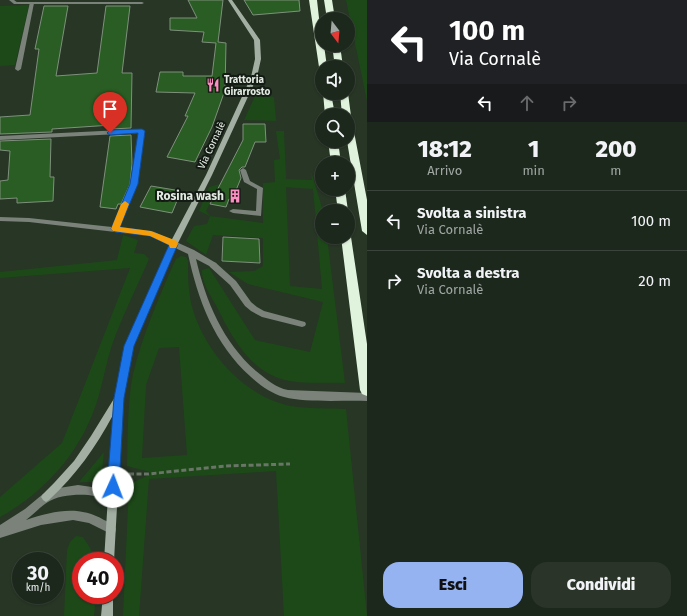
<!DOCTYPE html>
<html lang="it">
<head>
<meta charset="utf-8">
<style>
	body { margin:0; font-family:"Fira Sans",sans-serif; background:#2a3429; color:#f1f3f6; height:100vh; display:flex; flex-direction:column; font-size:15px; white-space:nowrap }
	* { box-sizing:border-box; margin:0 }
	p { font-size:13px; color:#a0a6a3 }
	.icon { flex:none; width:22px; height:22px; fill:none; stroke:currentColor; stroke-width:2; stroke-linecap:round; stroke-linejoin:round }
	.map { position:relative; flex:1; overflow:hidden }
	.details { display:flex; flex-direction:column; background:#1d281c; width:320px }
	.details>* { flex:none }
	.banner { background:#202124; color:#fff; overflow:hidden }
	.needle { width:26px; rotate:164deg }
	.buttons { position:absolute; left:315px; top:12px; display:grid; gap:8px }
	.buttons a { display:grid; place-items:center; width:40px; height:40px; border-radius:50%; background:#1d281c; box-shadow:0 1px 3px #0004,0 0 0 1px #3b443b; font-size:20px }
	.speed { position:absolute; left:12px; top:552px; display:flex; gap:8px; font-size:20px; font-weight:700; text-align:center }
	.speed>* { display:grid; place-content:center; width:52px; height:52px; border-radius:50%; background:#1d281c; box-shadow:0 1px 3px #0004,0 0 0 1px #3b443b; line-height:1 }
	.speed small { font-size:10px; font-weight:400 }
	.speed .limit { border:6px solid #d22; background:#fff; color:#111 }
	.pin { position:absolute; display:grid; place-items:center; width:34px; height:34px; color:#fff; margin:-41px -17px; border-radius:50% 50% 50% 0; rotate:-45deg; box-shadow:0 0 4px #0007 }
	.pin .icon { rotate:45deg }
	.me { position:absolute; width:44px; margin:-22px; rotate:2deg; stroke-linejoin:round; filter:drop-shadow(0 0 3px #0008) }
	.turn { display:flex; align-items:center; gap:14px; height:84px; padding:0 16px; font-size:18px }
	.turn .icon { width:52px; height:52px; stroke-width:2.5 }
	.turn b { display:block; font-size:28px; line-height:34px }
	.lanes { display:flex; align-items:center; height:38px; padding:0 16px; background:#0003; justify-content:center; gap:20px; direction:ltr }
	.lanes .off { opacity:.35 }
	.eta { display:flex; justify-content:space-evenly; align-items:center; height:68px; text-align:center }
	.eta b { font-size:24px; font-weight:800; line-height:28px }
	.cta { display:flex; gap:8px; margin-top:auto; padding:8px 16px }
	.cta a { flex:1; height:46px; border-radius:16px; background:#95b2f1; color:#111; font-size:16px; font-weight:800; line-height:46px; text-align:center }
	.cta a+a { background:#2a3429; color:#f1f3f6 }
	ul { padding:0; list-style:none }
	li { display:flex; align-items:center; gap:12px; height:60px; padding:0 16px; border-top:1px solid #3b443b }
	li div { flex:1 }
	li b { display:block; font-size:15px }
	li em { font-style:normal }
	main { display:flex; flex:1; min-height:0 }
	.map>svg:first-child { display:block }
</style>
</head>
<body>
<main>
<div class="map">
<svg width="367" height="616" viewBox="0 0 367 616">
	<rect width="100%" height="100%" fill="#273625"/>
	<g fill="#1d4918" fill-rule="evenodd">
		<polygon points="346,0 367,0 367,101"/>
		<polygon points="29,5 15,65 0,66 0,6"/>
		<polygon points="256,94 274,97 276,121 244,120"/>
		<path d="M276 131H284L286 179 312 180 311 171 323 211 322 237H327L345 383C329 382 306 384 290 381 253 375 233 340 218 309 212 298 201 282 202 270L209 268 255 340 310 352 323 302 248 284 229 272 254 271 263 266V238L213 235 206 255 186 241 194 226 207 224 210 216 199 211 209 187 220 184 206 211 210 216 263 223V183L275 182 274 160 280 159ZM286 187 313 189 322 289 290 286Z"/>
		<path d="M123 235 138 240 134 253 144 254 149 259C137 287 122 316 112 345 105 366 102 389 94 410 77 456 43 493 0 517V497L62 443 130 268 0 278V272L117 260Z"/>
		<path d="M181 256 186 257 188 261C188 277 188 294 193 310 206 353 245 397 291 406 309 409 328 408 346 409L367 616H284L276 471 149 479 139 616H123L129 484 149 475 150 472 127 466C128 436 127 404 133 374 142 336 158 300 173 265L176 259ZM179 347 187 455 142 458 146 385 159 348Z"/>
		<polygon points="104,452 101,482 79,482"/>
		<polygon points="76,536 83,537 95,556 95,561 81,561 81,595 96,595 94,616 64,616 67,550 70,542"/>
	</g>
	<g fill="#295d23" stroke="#7f907d">
		<polygon points="188,0 223,0 218,42 226,43 225,90 212,127 195,162 167,157 188,116 185,116 195,93 156,92 160,72 183,72 183,76 212,76 216,43 202,42 204,32 170,30 170,18 197,18"/>
		<polygon points="244,0 299,0 300,11 253,15"/>
		<polygon points="44,6 68,6 56,76 97,73 106,6 130,6 122,73 132,73 131,128 111,129 112,125 52,129 52,132 0,134 0,117 30,115 39,49 35,49"/>
		<polygon points="243,124 265,124 266,142 255,142 245,167 242,167 239,170 241,178 232,200 229,199 226,207 210,204 243,140"/>
		<polygon points="131,135 132,164 130,184 121,204 118,204 116,209 100,207 110,136"/>
		<polygon points="51,139 50,177 54,177 53,201 17,203 17,198 0,199 0,181 8,180 10,151 0,150 0,141"/>
		<polygon points="151,186 181,191 172,213 140,207"/>
		<polygon points="223,237 259,239 260,263 222,261"/>
	</g>
	<g fill="none" stroke-linecap="round" stroke-linejoin="round">
		<polyline stroke="#687567" stroke-width="3" stroke-dasharray="5 2.5" stroke-linecap="butt" points="129,474 148,474 226,466 290,464"/>
		<g fill="#7a8279" fill-rule="evenodd">
			<polygon points="14,2 142,2 144,3 142,4 14,4"/>
			<polygon points="243,168 246,170 250,181 263,188 261,216 233,213 229,211 233,209 256,211 257,189 244,182 240,170"/>
			<polygon points="213,262 216,263 236,281 251,302 257,307 264,311 305,322 306,324 305,326 302,327 262,317 251,311 245,306 230,285 210,267 209,265"/>
		</g>
		<g fill="#7a8279" fill-rule="evenodd">
			<polygon points="9,0 14,0 18,3 14,4"/>
			<polygon points="30,2 34,3 21,69 18,71 15,69"/>
			<path d="M142 129 145 131 137 184 119 228 154 232 194 250 216 263 217 265 213 268 196 259C206 302 223 342 256 371 266 379 276 388 288 390L367 393V401C343 400 307 403 284 397 271 393 261 386 251 377 214 344 198 300 188 254L150 236 29 222 0 221V217L29 218 112 227 131 184 139 133 0 140V136Z"/>
			<path d="M78 485 99 488 117 498 118 501 117 504 113 506C107 503 100 497 94 496 83 493 57 495 48 502 40 507 34 514 26 520 54 511 78 505 104 520 109 522 114 524 116 529L115 533 111 534 89 523 73 520 41 525 0 538V525L25 509 43 494 59 488Z"/>
		</g>
		<g fill="#a3afa2" fill-rule="evenodd">
			<path d="M228 0H232L260 40 261 59 257 77 212 175 178 243 133 346 123 398 114 561H104L113 415C96 447 76 475 49 500L46 502 43 500 41 497 43 494 54 483 74 461 91 436 115 397 125 346 170 243 206 175 251 77 255 59 254 40Z"/>
			<polygon points="103,595 113,595 113,616 101,616"/>
		</g>
		<g fill="#e0f3dd" fill-rule="evenodd">
			<polygon points="309,0 317,0 322,45 324,45 327,67 322,67 322,69 319,67"/>
			<polygon points="324,0 332,0 335,19 327,19"/>
			<polygon points="332,45 340,45 343,67 335,67"/>
			<polygon points="323,93 331,93 335,115 325,115"/>
			<polygon points="340,93 348,93 351,116 367,200 367,235 362,231 347,141 348,115 342,115"/>
			<polygon points="328,141 338,141 341,163 331,163"/>
			<polygon points="335,189 345,189 348,211 338,211"/>
			<polygon points="348,234 351,237 367,344 367,396 362,394 360,390 341,237 348,237"/>
		</g>
	</g>
	<polygon fill="#1a73e8" stroke="#114b97" points="142,129 145,131 138,184 120,227 154,232 178,244 134,346 124,398 119,487 117,491 113,493 109,491 107,487 114,398 124,346 169,245 150,236 115,232 111,229 130,184 138,133 110,135 107,133 110,130"/>
	<polygon fill="#f59e0b" points="125,201 129,204 120,227 151,231 177,241 178,244 176,248 170,248 169,245 150,236 113,231 111,229 121,204"/>
	<defs>
		<g id="restaurant-bare" transform="scale(1.08)"><path d="M-5-6h1v4h1v-4h1v4h1v-4h1v5L-1.5 .5V6h-2V.5L-5-1ZM5-6V6H3V1.5H1.5Q1.5-4 5-6Z" fill="#fc8fc1" stroke="#141b14" stroke-width="2.5" paint-order="stroke"/></g>
		<g id="building-bare" transform="scale(1.08)"><path d="M-4-6H4V6H1V3H-1V6H-4ZM-2.5-4.3h1.7v1.8h-1.7ZM.8-4.3h1.7v1.8H.8ZM-2.5-1h1.7V.8h-1.7ZM.8-1h1.7V.8H.8Z" fill="#fc8fc1" stroke="#141b14" stroke-width="2.5" paint-order="stroke"/></g>
	</defs>
	<g fill-rule="evenodd">
		<use href="#restaurant-bare" x="213" y="85"/>
		<use href="#building-bare" x="235" y="196"/>
	</g>
	<g text-anchor="middle" stroke-width="4" stroke-linejoin="round" paint-order="stroke">
		<g font-size="10" font-weight="bold" fill="#e2ebe1" stroke="#141b14" text-anchor="start">
			<text x="224" y="83">Trattoria<tspan x="224" dy="12">Girarrosto</tspan></text>
		</g>
		<g font-size="10" fill="#e2ebe1" stroke="#141b14">
			<text transform="translate(211 145) rotate(-65)" y="4">Via Cornalè</text>
		</g>
		<g font-size="12" font-weight="bold" fill="#e2ebe1" stroke="#141b14" text-anchor="end">
			<text x="224" y="200">Rosina wash</text>
		</g>
	</g>
</svg>
<div class="buttons">
<a><svg class="needle" viewBox="-14 -14 28 28"><path d="M0-13l5 13h-10z" fill="#e53935"/><path d="M0 13l5-13h-10z" fill="#a0a6a3"/></svg></a>
<a><svg class="icon" aria-label="sound" viewBox="0 0 24 24"><path d="M4 9h4l5-4v14l-5-4H4zM17 9q2 3 0 6"/></svg></a>
<a><svg class="icon" aria-label="search" viewBox="0 0 24 24"><circle cx="10" cy="10" r="6"/><path d="M15 15l6 6"/></svg></a>
<a>+</a>
<a>−</a>
</div>
<div class="speed"><div>30<small>km/h</small></div><div class="limit">40</div></div>
<div class="pin" style="left:110px;top:133px;background:#d93025"><svg class="icon" aria-label="arrive" viewBox="0 0 24 24"><path d="M6 21V4h12l-3 4 3 4H6"/></svg></div>
<svg class="me" style="left:113px;top:487px" viewBox="-20 -20 40 40"><circle r="19" fill="#fff"/><path d="M0-13L10 11 0 6-10 11z" fill="#1a73e8"/></svg>
</div>
<section class="details">
<div class="banner">
<div class="turn"><svg class="icon" aria-label="left" viewBox="0 0 24 24"><path d="M17 20v-9H6M10 6l-5 5 5 5"/></svg><div><b>100 m</b>Via Cornalè</div></div>
<div class="lanes"><svg class="icon" aria-label="left" viewBox="0 0 24 24"><path d="M17 20v-9H6M10 6l-5 5 5 5"/></svg><svg class="icon off" aria-label="ahead" viewBox="0 0 24 24"><path d="M12 20V5M6 11l6-6 6 6"/></svg><svg class="icon off" aria-label="right" viewBox="0 0 24 24"><path d="M7 20v-9h11M14 6l5 5-5 5"/></svg></div>
</div>
<div class="eta">
<div><b>18:12</b><p>Arrivo</p></div>
<div><b>1</b><p>min</p></div>
<div><b>200</b><p>m</p></div>
</div>
<ul>
<li><svg class="icon" aria-label="left" viewBox="0 0 24 24"><path d="M17 20v-9H6M10 6l-5 5 5 5"/></svg><div><b>Svolta a sinistra</b><p>Via Cornalè</p></div><em>100 m</em></li>
<li><svg class="icon" aria-label="right" viewBox="0 0 24 24"><path d="M7 20v-9h11M14 6l5 5-5 5"/></svg><div><b>Svolta a destra</b><p>Via Cornalè</p></div><em>20 m</em></li>
</ul>
<div class="cta"><a>Esci</a><a>Condividi</a></div>
</section>
</main>
</body>
</html>
